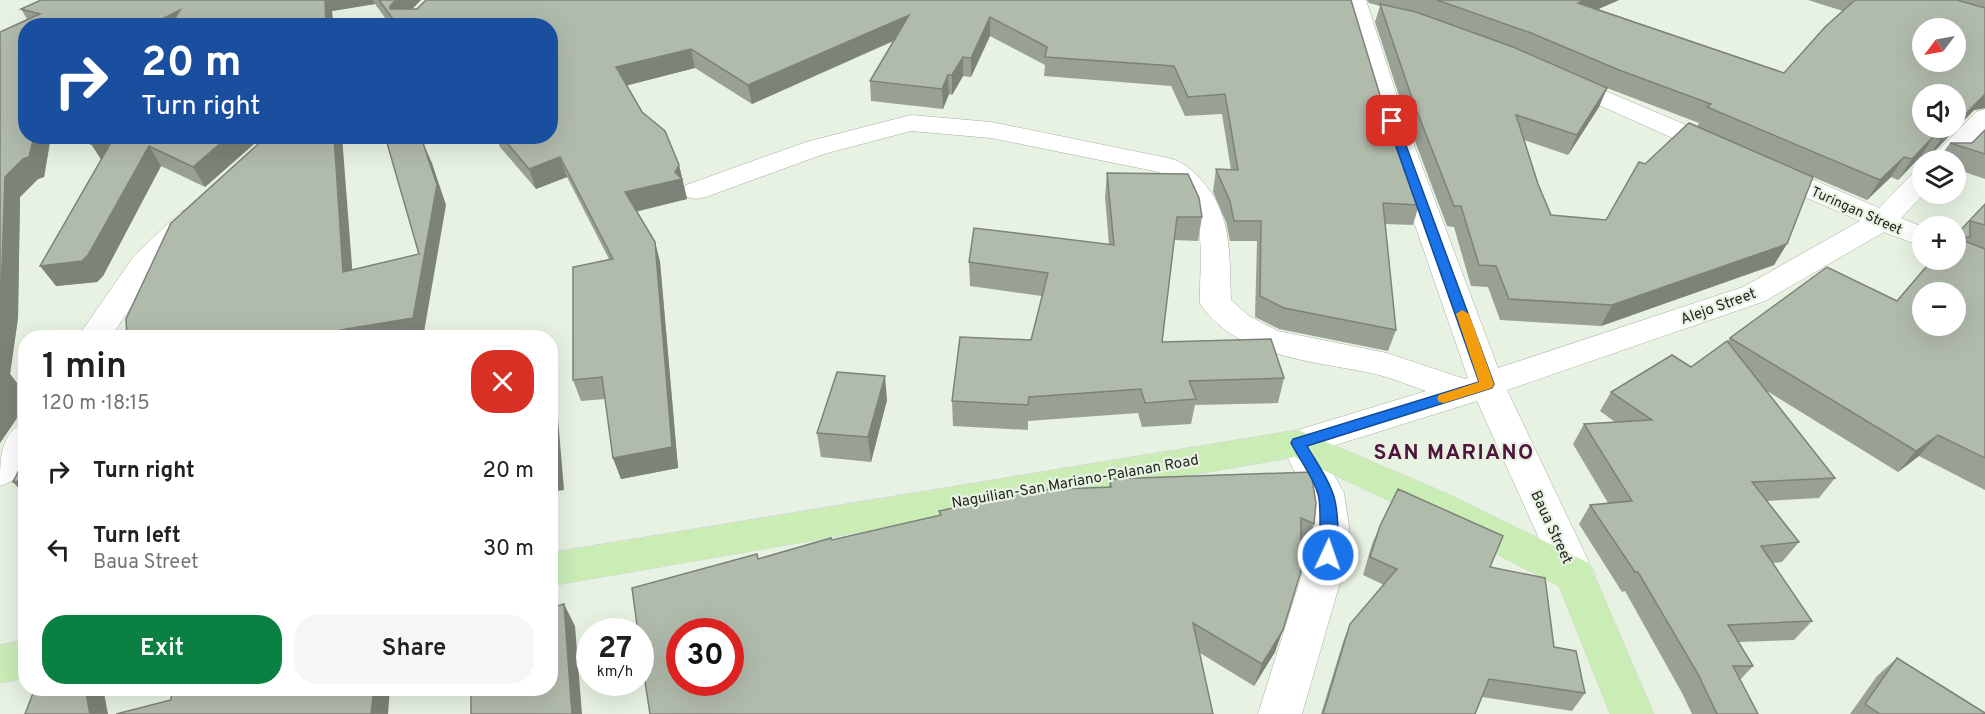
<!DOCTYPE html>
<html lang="en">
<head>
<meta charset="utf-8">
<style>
	body { margin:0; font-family:Overpass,sans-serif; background:#f6f6f6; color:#202124; height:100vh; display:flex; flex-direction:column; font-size:22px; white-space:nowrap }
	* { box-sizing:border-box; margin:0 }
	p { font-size:20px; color:#757577 }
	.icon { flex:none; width:33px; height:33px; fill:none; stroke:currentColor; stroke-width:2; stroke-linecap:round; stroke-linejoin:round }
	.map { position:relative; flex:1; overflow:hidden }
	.sheet { position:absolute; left:18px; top:330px; width:540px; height:366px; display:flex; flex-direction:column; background:#fff; border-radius:24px; box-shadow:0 6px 24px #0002 }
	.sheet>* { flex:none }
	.banner { position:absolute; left:18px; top:18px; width:540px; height:126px; border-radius:24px; box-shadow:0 6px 24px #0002; background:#1a4fa0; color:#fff; overflow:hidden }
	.needle { width:39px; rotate:238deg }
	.buttons { position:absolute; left:1912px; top:18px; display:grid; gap:12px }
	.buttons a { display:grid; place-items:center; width:54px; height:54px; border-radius:50%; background:#fff; box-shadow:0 6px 24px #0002; font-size:30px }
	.speed { position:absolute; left:576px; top:618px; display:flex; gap:12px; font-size:30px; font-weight:700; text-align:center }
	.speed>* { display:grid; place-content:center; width:78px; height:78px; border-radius:50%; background:#fff; box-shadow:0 6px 24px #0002; line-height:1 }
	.speed small { font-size:15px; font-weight:400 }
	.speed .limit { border:9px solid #d22; background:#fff; color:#111 }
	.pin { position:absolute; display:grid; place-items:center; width:51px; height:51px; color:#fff; margin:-26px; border-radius:12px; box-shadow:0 3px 9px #0006 }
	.me { position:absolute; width:66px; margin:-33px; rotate:3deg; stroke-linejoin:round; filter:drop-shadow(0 0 4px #0008) }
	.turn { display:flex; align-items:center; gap:21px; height:126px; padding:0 24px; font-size:27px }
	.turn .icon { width:78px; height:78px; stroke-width:2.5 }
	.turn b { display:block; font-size:42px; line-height:51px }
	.round { display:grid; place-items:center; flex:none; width:63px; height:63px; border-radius:24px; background:#f6f6f6 }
	.overview { display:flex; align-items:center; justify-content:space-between; height:102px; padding:0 24px }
	h1 { font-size:36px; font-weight:600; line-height:45px }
	.primary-button { display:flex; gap:12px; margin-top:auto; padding:12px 24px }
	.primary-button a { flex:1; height:69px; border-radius:24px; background:#0b8043; color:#fff; font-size:24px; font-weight:600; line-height:69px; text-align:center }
	.primary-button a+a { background:#f6f6f6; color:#202124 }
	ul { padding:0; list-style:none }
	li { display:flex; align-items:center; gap:18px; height:78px; padding:0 24px }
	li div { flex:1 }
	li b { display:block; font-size:22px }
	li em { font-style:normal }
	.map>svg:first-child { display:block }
</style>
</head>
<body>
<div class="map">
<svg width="1985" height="714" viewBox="0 0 1985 714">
	<rect width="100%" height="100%" fill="#e7f2e2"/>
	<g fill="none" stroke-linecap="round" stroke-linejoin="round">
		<g stroke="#a6b0a0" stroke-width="1">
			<g id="minor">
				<path d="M1344 0H1366L1405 121 1498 368 1743 287 1860 221 1759 177 1755 171 1759 165 1769 163 1779 165 1879 208 1913 173 1923 171 1924 194 1901 218 1923 227V247L1884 232 1765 301 1507 390 1595 575 1589 587 1575 592 1561 587 1477 401 1320 450 1344 493 1349 526 1348 555 1302 714H1258L1308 555 1311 526 1306 493 1280 443 1285 434 1426 391C1411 386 1395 379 1379 375 1320 361 1235 359 1200 303 1199 270 1207 226 1187 197 1180 187 1169 180 1159 172L991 138 911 131 824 154 706 197 696 199 686 197 682 191 686 185 806 142 911 115 991 122 1168 158C1182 161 1193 170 1202 181 1233 215 1229 257 1231 300L1249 316 1278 331 1387 353 1465 379 1468 378 1379 121Z"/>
				<polygon points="1563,73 1731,144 1735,150 1731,156 1722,158 1713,156 1554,85 1551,80 1554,75"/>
				<polygon points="1985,109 1985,132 1956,161 1929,160 1976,112"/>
				<polygon points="190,209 200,212 204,218 156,270 110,338 77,338 134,256 180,212"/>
				<path d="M26 422C26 449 32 476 0 486 0 459 0 432 26 422Z"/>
			</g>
		</g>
		<g stroke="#d3d4d3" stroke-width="1">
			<g id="major">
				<polygon points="1298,430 1448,494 1589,563 1654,714 1610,714 1559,586 1422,516 1295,457 550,586 550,553"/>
				<polygon points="26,640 26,678 0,683 0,645"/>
			</g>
		</g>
		<use href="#minor" fill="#fff" fill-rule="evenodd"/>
		<use href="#major" fill="#caedb6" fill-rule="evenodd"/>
	</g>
	<g fill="#98a194" fill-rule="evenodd">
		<polygon points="41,0 421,0 412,9 417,9 426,0 1351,0 1382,102 1419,205 1413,225 1385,224 1396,330 1388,351 1279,329 1255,317 1257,241 1230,241 1226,222 1213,192 1216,169 1231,170 1222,114 1185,116 1171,86 1044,76 1045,65 990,36 971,77 963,76 952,95 949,94 943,109 871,101 870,81 894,41 752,104 695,68 627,85 642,112 665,131 679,165 687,199 636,211 655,242 660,262 678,468 621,479 613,458 605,399 581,401 573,380 573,267 609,259 567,177 536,189 500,147 496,136 550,136 550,26 391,26 375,4 332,11 333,26 26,26 26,136 51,136 44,177 38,179 20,197 18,318 10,374 17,383 17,418 0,443 0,32 27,19 21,9"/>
		<path d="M1367 0H1619L1598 9 1784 73 1843 11 1808 0H1985V108L1974 110 1927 159 1920 157 1898 180 1891 177 1867 200 1813 177 1774 265 1601 326 1500 320 1488 287 1471 286 1454 227 1447 226 1407 120 1375 22 1380 6 1369 3ZM1607 88 1699 123 1697 127 1645 164 1606 220 1551 215 1538 184 1524 140 1568 155 1599 107Z"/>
		<polygon points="1985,130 1985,179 1956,169 1956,160 1938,160 1950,143 1972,143"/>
		<polygon points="96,136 263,136 205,187 161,166 103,276 97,282 56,286 101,159"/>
		<polygon points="1107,173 1202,217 1198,241 1174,240 1162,342 1284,378 1278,403 1195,405 1191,424 1142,427 1138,413 1028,421 1028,430 953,426 952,401 1031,340 1042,296 970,286 969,262 1109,245 1105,197"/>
		<polygon points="1985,204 1985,490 1919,456 1898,472 1764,389 1835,478 1819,498 1766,501 1799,542 1782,562 1772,563 1812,621 1794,640 1739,642 1753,666 1740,680 1758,714 1692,714 1682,693 1625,591 1622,592 1579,524 1590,505 1608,503 1573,444 1584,424 1615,422 1600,411 1611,392 1691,367 1727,342 1730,338 1897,301"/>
		<polygon points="887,400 871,462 821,457 817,433"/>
		<polygon points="1311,472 1314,524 1307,547 1301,544 1275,652 1254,686 1200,653 758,559 832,540 940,516 939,511 1109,487 1110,479"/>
		<polygon points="1380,526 1490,567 1554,647 1585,693 1572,711 1482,697 1475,714 1321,714 1343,642 1350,624 1384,585 1363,575 1372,544"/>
		<polygon points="1897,658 1985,714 1850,714 1877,676"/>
	</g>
	<g fill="#7c8378">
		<polygon points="325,0 373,0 375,4 332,11 333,26 326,26"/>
		<polygon points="396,0 421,0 397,24 390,9 390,6"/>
		<polygon points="1584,0 1619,0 1571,21 1578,3"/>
		<polygon points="180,10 189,26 148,26"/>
		<polygon points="909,15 910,33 752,104 748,85"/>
		<polygon points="990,17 990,36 971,77 971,58"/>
		<polygon points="691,49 695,68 621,87 616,67"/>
		<polygon points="963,57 963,76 952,95 952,75"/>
		<polygon points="948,75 949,94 943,109 942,89"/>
		<polygon points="1607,88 1599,107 1568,155 1577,135"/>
		<polygon points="1985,94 1985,108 1974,110 1927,159 1941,139 1953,128 1956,128 1956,124"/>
		<polygon points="34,136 51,136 44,177 38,179 20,197 18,318 10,374 17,383 17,418 0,443 0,303 5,177"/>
		<polygon points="229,136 263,136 205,187 193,167"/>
		<polygon points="334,136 342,136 354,292 343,272"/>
		<polygon points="1933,137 1920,157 1898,180 1912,159"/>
		<polygon points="113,139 104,164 91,144"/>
		<polygon points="423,143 432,163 446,205 423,338 310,338 346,329 413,318 437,185"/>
		<polygon points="149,146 161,166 103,276 97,282 56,286 40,266"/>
		<polygon points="560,157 567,177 536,189 529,169"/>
		<polygon points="1904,157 1891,177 1867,200 1880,180"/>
		<polygon points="679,165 687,199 631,213 625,192 675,172"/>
		<polygon points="655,242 660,262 678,468 621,479 613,458"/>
		<polygon points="1787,244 1774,265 1601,326 1612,305"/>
		<polygon points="885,376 887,400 871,462 868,437"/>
		<polygon points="550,381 556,395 564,490 550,492"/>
		<polygon points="1938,435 1919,456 1898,472 1916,451"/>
		<polygon points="26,480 26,496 13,482"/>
		<polygon points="564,604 575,626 582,714 572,714"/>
		<polygon points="1283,630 1275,652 1254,686 1262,664"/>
		<polygon points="85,688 103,688 108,714 90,714"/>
		<polygon points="374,688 390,688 388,714 371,714"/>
	</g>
	<g fill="#b1bbac" stroke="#7c8378" stroke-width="1.5" fill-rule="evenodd">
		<polygon points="41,0 325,0 326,26 170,26 180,10 148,26 26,26 26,136 34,136 29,157 23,159 5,177 1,297 0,303 0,32 40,14 21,9"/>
		<polygon points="379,0 396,0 390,6 390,9 417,9 426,0 1351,0 1382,102 1419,205 1383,203 1396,330 1284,308 1260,296 1261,221 1234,221 1230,201 1217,172 1216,169 1238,170 1225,94 1188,97 1174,66 1045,57 1047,47 990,17 971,58 963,57 952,75 948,75 942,89 870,81 909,15 748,85 691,49 616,67 642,112 665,131 679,165 675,172 682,179 625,192 655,242 672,447 613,458 602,377 573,380 573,267 613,259 560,157 529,169 501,136 550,136 550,26 398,26"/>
		<path d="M1437 0H1584L1578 3 1784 73 1825 27 1855 0H1957L1985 8V94L1956 124V94H1923V128H1953L1941 139 1933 137 1912 159 1904 157 1880 180 1707 107 1711 104 1619 70 1531 33ZM1923 28H1956V62H1923Z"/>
		<polygon points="1380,4 1416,12 1513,47 1607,88 1577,135 1516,115 1538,184 1551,215 1606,220 1639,162 1645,164 1689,123 1813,177 1787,244 1612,305 1509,299 1496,266 1479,265 1461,206 1454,206 1413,101"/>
		<polygon points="1985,130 1985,154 1950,143 1972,143"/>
		<polygon points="96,136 229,136 193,167 149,146 88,255 82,261 40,266 113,139 91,144"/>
		<polygon points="267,136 334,136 343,272 419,254 385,136 416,136 423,143 437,185 413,318 346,329 310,338 127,338 126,319 171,223"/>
		<polygon points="1107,173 1188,174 1199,198 1202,217 1177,217 1162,342 1271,339 1284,378 1189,381 1196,399 1145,403 1141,389 1029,397 1028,405 952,401 960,337 1031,340 1048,273 969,262 974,228 1114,245"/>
		<path d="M1985 204V225L1970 221V237L1962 238V240L1985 249V458L1938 435 1916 451 1730 338 1827 267 1897 301 1932 260H1956V235ZM1923 292H1956V326H1923Z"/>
		<polygon points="1727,341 1835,478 1752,482 1799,542 1761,546 1812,621 1728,625 1753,666 1733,666 1758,714 1717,714 1698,674 1638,572 1635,572 1590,505 1632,501 1584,424 1652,420 1611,392 1672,355 1691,367"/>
		<polygon points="837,372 885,376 868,437 817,433"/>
		<polygon points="26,456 26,480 13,482"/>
		<path d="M1311 472 1316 503 1314 524 1301 518V571L1283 630 1262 664 1193 623 1213 714H650L640 649V632H638L632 588 757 554 758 559 831 538 832 540 941 515 939 511 1037 490 1111 487 1110 479ZM680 632H730V682H680Z"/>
		<polygon points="1398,489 1503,536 1490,567 1545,578 1554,647 1576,651 1585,693 1489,679 1475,714 1323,714 1350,624 1397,569 1370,557 1380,526"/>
		<polygon points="564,604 572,714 471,714 471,688 550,688 550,608"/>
		<polygon points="1897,658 1985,713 1985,714 1880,714 1865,704"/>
		<polygon points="35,688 85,688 90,714 25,714"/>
		<polygon points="172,688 374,688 371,714 116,714 171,700"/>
	</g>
	<path fill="#1a73e8" stroke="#114b97" stroke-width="1.5" d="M1392 118 1397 121 1494 384 1492 388 1307 446C1315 460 1326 475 1332 491 1338 505 1341 546 1334 560L1328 562 1322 560C1317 550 1323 511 1318 494 1313 476 1299 459 1291 443L1293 439 1479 382 1387 121Z"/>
	<polygon fill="#f59e0b" points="1462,310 1469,314 1494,384 1492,388 1444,403 1439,402 1437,398 1439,395 1479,382 1456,314"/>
	<g text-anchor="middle" stroke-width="4.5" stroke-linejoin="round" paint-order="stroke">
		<g font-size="14" fill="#242822" stroke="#e7f2e2">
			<text transform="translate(1857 210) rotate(24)" y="5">Turingan Street</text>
		</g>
		<g font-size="15" fill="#242822" stroke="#e7f2e2">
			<text transform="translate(1718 306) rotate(-20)" y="5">Alejo Street</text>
			<text transform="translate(1075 481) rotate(-10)" y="5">Naguilian-San Mariano-Palanan Road</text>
			<text transform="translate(1552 527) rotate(65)" y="5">Baua Street</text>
		</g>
		<g font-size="21" font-weight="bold" letter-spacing="1.5" fill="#50153b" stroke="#e7f2e2">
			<text x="1454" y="459">SAN MARIANO</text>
		</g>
	</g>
</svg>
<div class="buttons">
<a><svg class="needle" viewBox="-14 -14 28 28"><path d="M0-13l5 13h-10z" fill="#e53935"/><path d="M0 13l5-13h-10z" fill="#757577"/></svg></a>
<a><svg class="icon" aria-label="sound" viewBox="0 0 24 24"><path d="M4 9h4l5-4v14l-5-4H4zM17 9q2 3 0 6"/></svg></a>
<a><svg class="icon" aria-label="layers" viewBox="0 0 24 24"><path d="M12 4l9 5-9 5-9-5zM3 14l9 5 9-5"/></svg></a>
<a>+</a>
<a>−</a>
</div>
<div class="speed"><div>27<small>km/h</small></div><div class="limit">30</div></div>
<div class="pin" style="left:1392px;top:121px;background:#d93025"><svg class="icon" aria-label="arrive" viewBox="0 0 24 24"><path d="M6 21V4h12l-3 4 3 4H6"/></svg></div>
<svg class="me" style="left:1328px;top:555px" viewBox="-20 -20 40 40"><circle r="17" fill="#1a73e8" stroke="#fff" stroke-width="3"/><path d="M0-11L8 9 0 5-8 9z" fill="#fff"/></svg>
<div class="banner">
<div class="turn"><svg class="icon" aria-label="right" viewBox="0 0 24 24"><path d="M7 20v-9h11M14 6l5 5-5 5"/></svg><div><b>20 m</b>Turn right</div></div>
</div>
<section class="sheet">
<div class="overview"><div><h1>1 min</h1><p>120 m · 18:15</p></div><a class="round" style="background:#d93025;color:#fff"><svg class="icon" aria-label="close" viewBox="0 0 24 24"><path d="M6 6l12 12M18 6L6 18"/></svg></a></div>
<ul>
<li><svg class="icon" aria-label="right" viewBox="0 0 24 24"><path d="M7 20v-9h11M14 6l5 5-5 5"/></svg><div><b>Turn right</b></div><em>20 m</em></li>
<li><svg class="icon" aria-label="left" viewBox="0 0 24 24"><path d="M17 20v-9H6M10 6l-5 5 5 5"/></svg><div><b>Turn left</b><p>Baua Street</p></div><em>30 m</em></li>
</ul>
<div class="primary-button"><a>Exit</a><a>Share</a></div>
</section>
</div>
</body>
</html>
